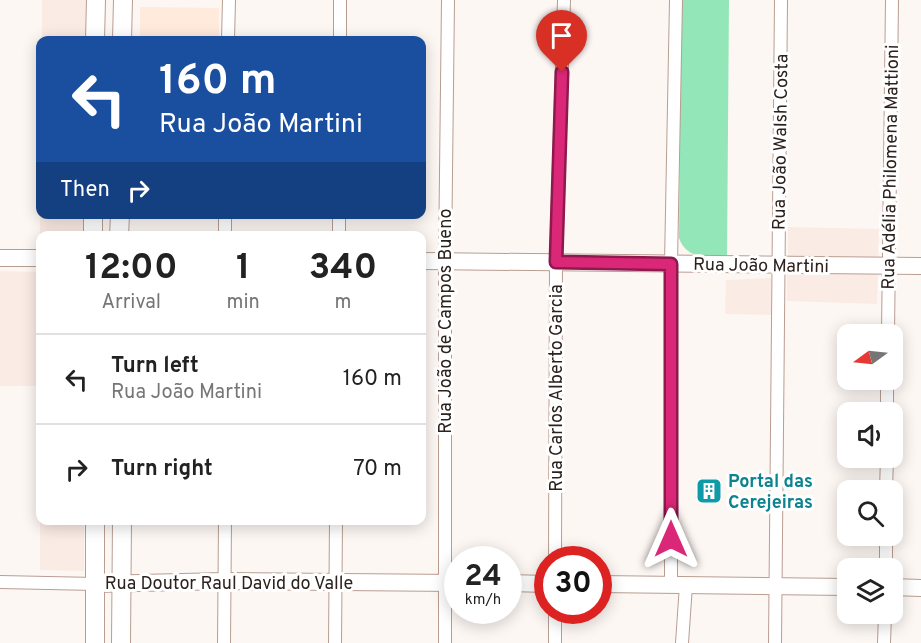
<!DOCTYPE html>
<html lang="en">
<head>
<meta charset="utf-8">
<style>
	body { margin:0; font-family:Overpass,sans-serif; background:#f2f2f2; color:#222; height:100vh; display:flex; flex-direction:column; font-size:22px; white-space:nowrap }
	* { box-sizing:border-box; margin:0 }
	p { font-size:20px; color:#767676 }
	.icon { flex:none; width:33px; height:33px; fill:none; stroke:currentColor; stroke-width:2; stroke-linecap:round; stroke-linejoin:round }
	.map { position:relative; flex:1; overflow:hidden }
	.panel { position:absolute; left:36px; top:231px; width:390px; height:294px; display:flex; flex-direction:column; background:#fff; border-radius:12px; box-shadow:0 3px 15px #0003 }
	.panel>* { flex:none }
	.top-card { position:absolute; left:36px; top:36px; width:390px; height:183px; border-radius:12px; box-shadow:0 3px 15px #0003; background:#1a4fa0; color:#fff; overflow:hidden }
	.needle { width:39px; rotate:255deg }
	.fabs { position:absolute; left:837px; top:324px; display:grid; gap:12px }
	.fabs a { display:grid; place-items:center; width:66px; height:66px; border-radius:12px; background:#fff; box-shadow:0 3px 15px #0003; font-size:30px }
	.speed { position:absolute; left:444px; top:546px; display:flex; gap:12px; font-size:30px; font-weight:700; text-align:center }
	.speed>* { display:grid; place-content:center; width:78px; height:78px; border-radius:50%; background:#fff; box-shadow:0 3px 15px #0003; line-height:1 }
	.speed small { font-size:15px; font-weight:400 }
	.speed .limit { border:9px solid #d22; background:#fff; color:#111 }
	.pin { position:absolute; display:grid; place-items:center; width:51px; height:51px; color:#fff; margin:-62px -26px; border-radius:50% 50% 50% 0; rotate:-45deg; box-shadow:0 0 6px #0007 }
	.pin .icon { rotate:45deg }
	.me { position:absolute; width:66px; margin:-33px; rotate:0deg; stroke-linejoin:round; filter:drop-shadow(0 0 4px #0008) }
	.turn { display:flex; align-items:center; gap:21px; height:126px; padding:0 24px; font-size:27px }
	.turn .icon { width:78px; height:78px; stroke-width:2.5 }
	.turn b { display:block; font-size:42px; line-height:51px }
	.then { display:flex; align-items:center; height:57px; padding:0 24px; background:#0003; gap:12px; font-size:22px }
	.eta { display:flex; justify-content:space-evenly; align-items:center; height:102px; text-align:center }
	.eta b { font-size:36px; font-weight:700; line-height:42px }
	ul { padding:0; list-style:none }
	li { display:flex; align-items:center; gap:18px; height:90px; padding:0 24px; border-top:2px solid #e0e0e0 }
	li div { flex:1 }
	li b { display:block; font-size:22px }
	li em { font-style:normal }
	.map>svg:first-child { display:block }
</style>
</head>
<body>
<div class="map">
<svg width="921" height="643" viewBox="0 0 921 643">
	<rect width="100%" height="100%" fill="#fdf7f4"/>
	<g fill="#fbebe5">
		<rect x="42" y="0" width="47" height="40"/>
		<polygon points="40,178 40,214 87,215 87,235 40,236 40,250"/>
		<polygon points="788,227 879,229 878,260 788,257"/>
		<polygon points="0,271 40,272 40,386 0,386"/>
		<polygon points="787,271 878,273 877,304 787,301"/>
		<polygon points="771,278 771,315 725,314 726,280"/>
		<polygon points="40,501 40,520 84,521 84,571 40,570"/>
	</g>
	<polygon fill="#ffeadc" points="140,7 219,8 219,40 140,40"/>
	<path fill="#93e6b8" d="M681 0H729L727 257C707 257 687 260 679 238Z"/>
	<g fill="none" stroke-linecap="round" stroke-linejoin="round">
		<g stroke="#b99d91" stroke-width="14">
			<g id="street">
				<polyline points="228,40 229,0"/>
				<polyline points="340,40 340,0"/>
				<polyline points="225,236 225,214"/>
				<polyline points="339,236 339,214"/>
				<polyline points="888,334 892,0"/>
				<polyline points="887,412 887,380"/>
				<polyline points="886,490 887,458"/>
				<polyline points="555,560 556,262 564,0"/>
				<polyline points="886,568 886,536"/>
				<polyline points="0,582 96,584"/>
				<polyline points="671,585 671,264 676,0"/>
				<polyline points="224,643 225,520"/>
				<polyline points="335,643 336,520"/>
				<polyline points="445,643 445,261 448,0"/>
				<polyline points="555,643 555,610"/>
				<polyline points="682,643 686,585"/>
				<polyline points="775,643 781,0"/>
				<polyline points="884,643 885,614"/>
			</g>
		</g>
		<g stroke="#b99d91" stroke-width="18">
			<g id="secondary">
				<polyline points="0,258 40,258"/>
				<polyline points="422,261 921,266"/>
				<polyline points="508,583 548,584"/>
				<polyline points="96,584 225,581 458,583"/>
				<polyline points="598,584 848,587"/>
				<polyline points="892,587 921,588"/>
			</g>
		</g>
		<g stroke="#b99d91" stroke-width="20">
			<g id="primary">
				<polyline points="95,40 96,0"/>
				<polyline points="122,40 123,0"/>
				<polyline points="93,236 93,214"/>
				<polyline points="119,236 120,214"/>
				<polyline points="95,643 95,520"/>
				<polyline points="121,643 122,520"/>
			</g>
		</g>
		<use href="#street" stroke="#fff" stroke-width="12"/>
		<use href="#secondary" stroke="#fff" stroke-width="16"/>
		<use href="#primary" stroke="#fff" stroke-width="18"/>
	</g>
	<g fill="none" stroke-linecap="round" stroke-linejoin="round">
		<g stroke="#8e194d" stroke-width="15">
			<polyline id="route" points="562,72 556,262 671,264 671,539"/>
		</g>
		<use href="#route" stroke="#db2777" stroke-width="10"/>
	</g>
	<defs>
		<g id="building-square" transform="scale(1.35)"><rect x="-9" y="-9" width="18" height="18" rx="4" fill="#0f9aa8" stroke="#fff"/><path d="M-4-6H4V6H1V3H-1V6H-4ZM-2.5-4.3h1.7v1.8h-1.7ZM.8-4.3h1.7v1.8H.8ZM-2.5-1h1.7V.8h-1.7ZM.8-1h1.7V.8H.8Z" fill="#fff"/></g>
	</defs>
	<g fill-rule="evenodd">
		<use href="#building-square" x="709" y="491"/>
	</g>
	<g text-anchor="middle" stroke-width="6" stroke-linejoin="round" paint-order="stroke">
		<g font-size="18" fill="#2c211c" stroke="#fff">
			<text transform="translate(780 142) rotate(-89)" y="6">Rua João Walsh Costa</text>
			<text transform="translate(890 167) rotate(-89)" y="6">Rua Adélia Philomena Mattioni</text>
			<text transform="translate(761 265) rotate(1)" y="6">Rua João Martini</text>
			<text transform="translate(445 321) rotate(-90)" y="6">Rua João de Campos Bueno</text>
			<text transform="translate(556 388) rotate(-90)" y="6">Rua Carlos Alberto Garcia</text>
			<text x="229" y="589">Rua Doutor Raul David do Valle</text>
		</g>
		<g font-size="18" font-weight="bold" fill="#0d838f" stroke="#fff" text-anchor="start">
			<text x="728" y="487">Portal das<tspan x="728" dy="21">Cerejeiras</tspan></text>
		</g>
	</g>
</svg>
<div class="fabs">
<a><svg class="needle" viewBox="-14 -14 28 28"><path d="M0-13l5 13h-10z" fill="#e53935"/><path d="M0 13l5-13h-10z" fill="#767676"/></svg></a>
<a><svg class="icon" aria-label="sound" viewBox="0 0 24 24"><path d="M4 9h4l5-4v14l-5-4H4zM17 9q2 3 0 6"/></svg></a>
<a><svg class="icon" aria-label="search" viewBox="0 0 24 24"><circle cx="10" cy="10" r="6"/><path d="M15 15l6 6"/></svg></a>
<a><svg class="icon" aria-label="layers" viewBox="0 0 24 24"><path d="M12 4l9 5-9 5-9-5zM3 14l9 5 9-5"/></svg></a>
</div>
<div class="speed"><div>24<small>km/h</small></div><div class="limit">30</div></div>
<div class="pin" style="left:562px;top:72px;background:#d93025"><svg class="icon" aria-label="arrive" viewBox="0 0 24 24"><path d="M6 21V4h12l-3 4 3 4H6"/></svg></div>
<svg class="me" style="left:671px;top:539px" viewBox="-20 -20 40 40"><path d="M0-17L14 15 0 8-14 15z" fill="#db2777" stroke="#fff" stroke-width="4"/></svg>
<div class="top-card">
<div class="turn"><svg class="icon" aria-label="left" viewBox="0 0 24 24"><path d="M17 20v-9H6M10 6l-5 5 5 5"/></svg><div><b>160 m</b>Rua João Martini</div></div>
<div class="then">Then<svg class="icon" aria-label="right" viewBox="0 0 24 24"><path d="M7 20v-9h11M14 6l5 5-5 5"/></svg></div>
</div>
<section class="panel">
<div class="eta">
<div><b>12:00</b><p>Arrival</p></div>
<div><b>1</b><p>min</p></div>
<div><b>340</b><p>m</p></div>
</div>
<ul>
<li><svg class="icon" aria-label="left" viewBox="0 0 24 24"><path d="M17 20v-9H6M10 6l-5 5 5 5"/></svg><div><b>Turn left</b><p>Rua João Martini</p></div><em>160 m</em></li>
<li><svg class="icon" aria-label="right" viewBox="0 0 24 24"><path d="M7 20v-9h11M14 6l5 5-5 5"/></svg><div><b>Turn right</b></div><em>70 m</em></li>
</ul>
</section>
</div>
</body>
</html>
